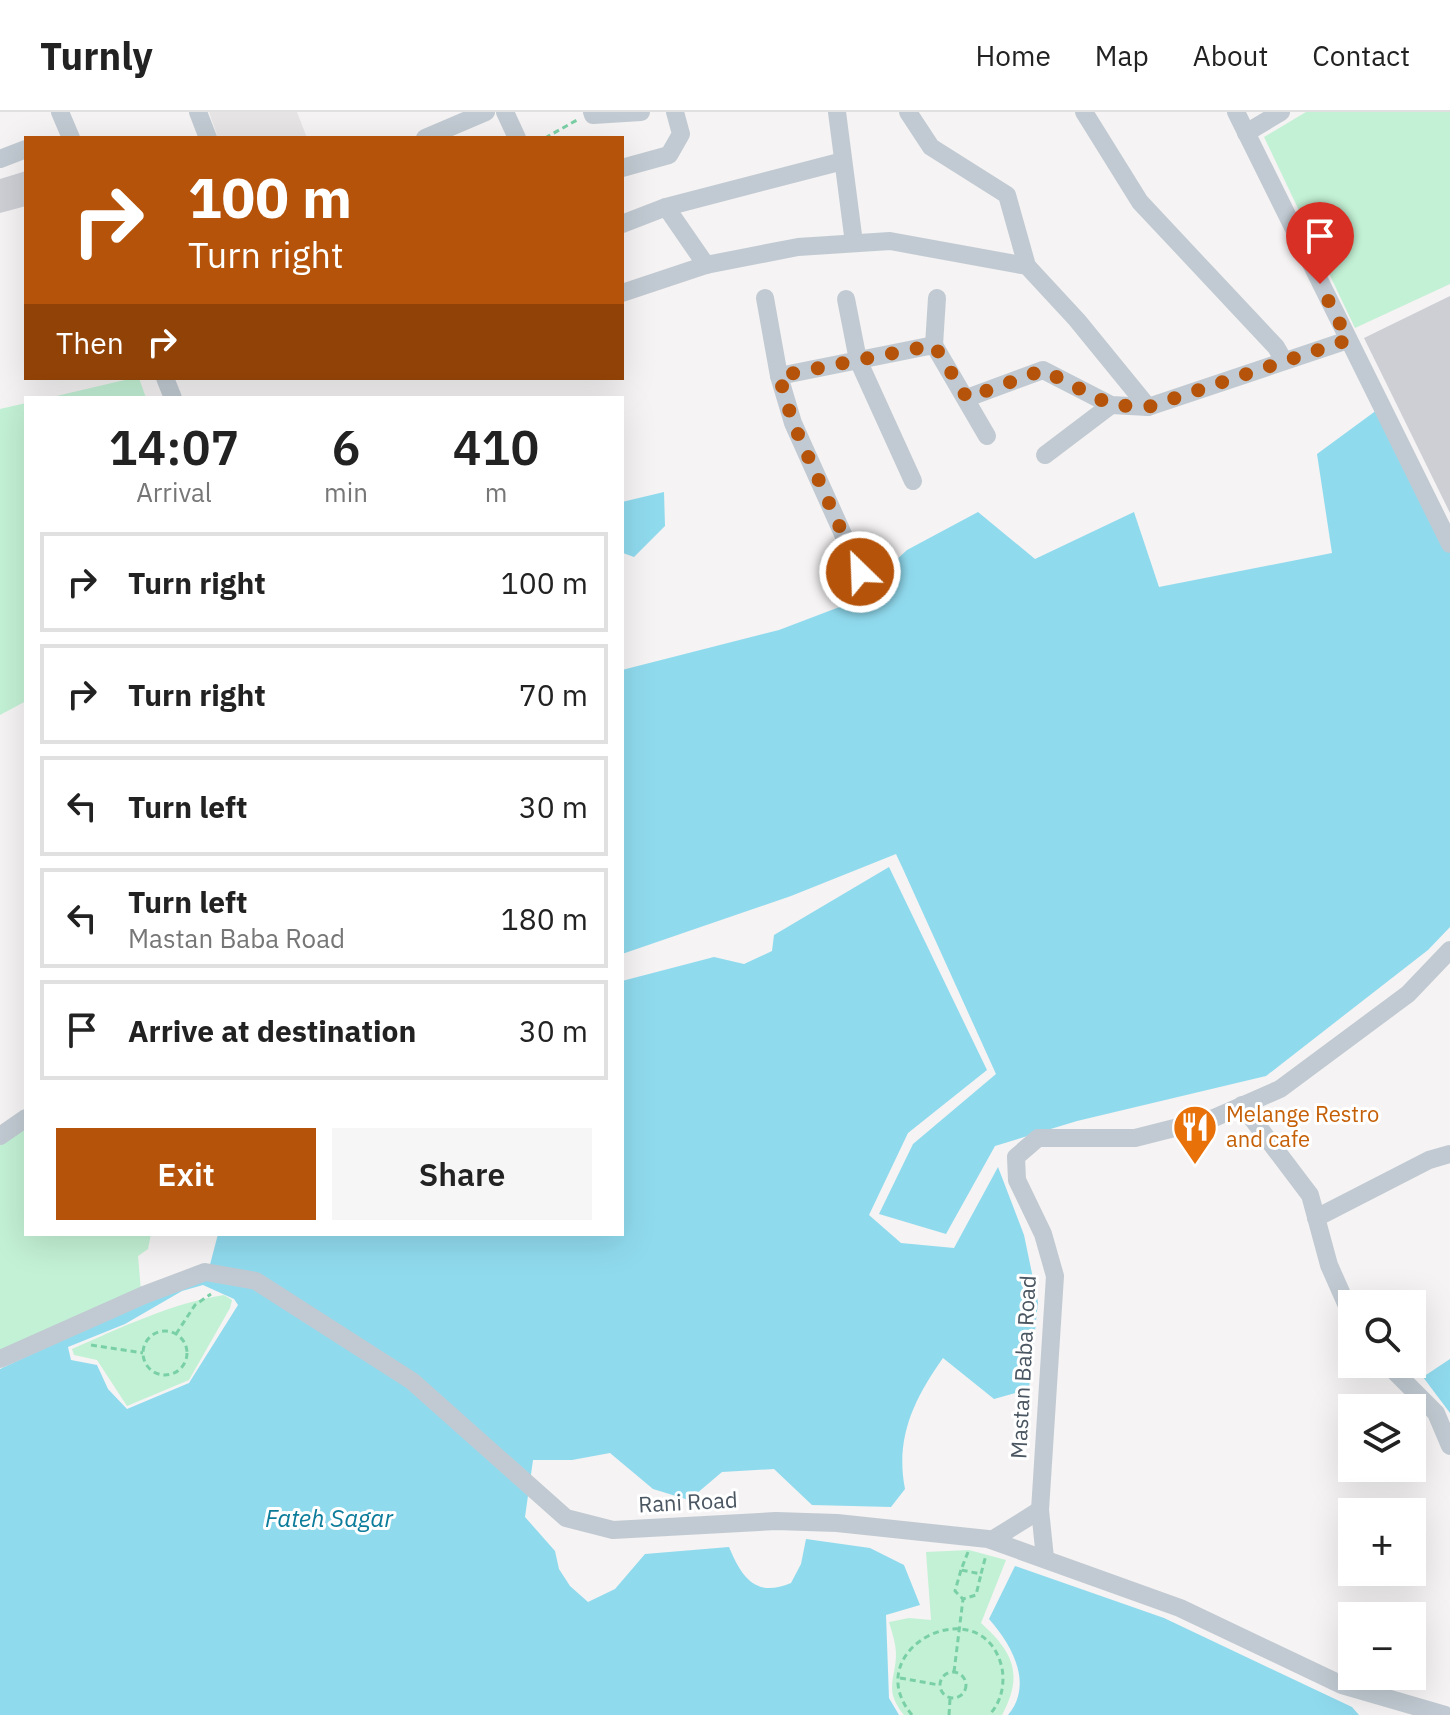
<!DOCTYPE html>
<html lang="en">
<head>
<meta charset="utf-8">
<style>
	body { margin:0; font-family:"IBM Plex Sans",sans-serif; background:#f6f6f6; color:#222; height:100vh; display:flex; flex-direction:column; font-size:30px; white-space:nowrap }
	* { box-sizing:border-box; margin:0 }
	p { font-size:26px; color:#767676 }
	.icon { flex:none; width:44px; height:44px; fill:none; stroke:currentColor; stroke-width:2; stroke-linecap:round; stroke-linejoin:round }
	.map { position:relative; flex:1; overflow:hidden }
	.details { position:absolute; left:24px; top:284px; width:600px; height:840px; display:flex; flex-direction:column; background:#fff; border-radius:0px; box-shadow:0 8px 32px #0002 }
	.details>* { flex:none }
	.top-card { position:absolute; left:24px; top:24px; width:600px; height:244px; border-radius:0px; box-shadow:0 8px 32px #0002; background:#b45309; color:#fff; overflow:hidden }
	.fabs { position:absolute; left:1338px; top:1178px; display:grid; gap:16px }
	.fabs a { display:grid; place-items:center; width:88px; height:88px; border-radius:0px; background:#fff; box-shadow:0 8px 32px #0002; font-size:40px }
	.pin { position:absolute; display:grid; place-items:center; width:68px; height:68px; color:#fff; margin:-82px -34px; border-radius:50% 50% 50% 0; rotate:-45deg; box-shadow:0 0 8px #0007 }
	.pin .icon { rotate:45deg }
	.me { position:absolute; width:88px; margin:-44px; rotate:336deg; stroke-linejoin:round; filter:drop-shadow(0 0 6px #0008) }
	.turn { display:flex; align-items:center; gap:28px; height:168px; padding:0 32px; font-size:36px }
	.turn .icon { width:104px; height:104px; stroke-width:2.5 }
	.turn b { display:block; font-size:56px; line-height:68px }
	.then { display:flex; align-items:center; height:76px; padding:0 32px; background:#0003; gap:16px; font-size:30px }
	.eta { display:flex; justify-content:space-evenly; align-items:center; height:136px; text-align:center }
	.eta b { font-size:48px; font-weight:600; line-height:56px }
	.action { display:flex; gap:16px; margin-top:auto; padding:16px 32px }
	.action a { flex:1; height:92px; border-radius:0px; background:#b45309; color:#fff; font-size:32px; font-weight:600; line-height:92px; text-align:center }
	.action a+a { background:#f6f6f6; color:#222 }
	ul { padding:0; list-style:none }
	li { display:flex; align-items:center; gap:24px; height:100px; margin:0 16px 12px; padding:0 16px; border:4px solid #e0e0e0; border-radius:0px }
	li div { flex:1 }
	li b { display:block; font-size:30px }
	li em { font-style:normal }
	header { display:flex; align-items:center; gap:48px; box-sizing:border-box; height:112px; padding:0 40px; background:#fff; border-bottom:2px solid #e0e0e0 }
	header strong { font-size:38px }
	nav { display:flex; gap:44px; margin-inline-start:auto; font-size:28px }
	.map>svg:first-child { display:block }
</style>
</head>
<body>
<header>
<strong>Turnly</strong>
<nav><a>Home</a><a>Map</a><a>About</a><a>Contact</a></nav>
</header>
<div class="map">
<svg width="1450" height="1603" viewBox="0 0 1450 1603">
	<rect width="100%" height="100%" fill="#f5f3f3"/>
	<polygon fill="#e6e4e5" points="209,0 297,0 307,26 218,26"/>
	<g fill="#c3f1d5">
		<polygon points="1306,0 1450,0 1450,172 1355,216 1264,25"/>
		<polygon points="133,266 139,266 146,286 48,286"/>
		<polygon points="26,291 26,589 0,603 0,297"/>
		<polygon points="26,1013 26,1122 151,1122 148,1137 138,1144 141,1179 0,1238 0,1033"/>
		<path d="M224 1183 232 1188 230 1196 189 1268 127 1294 97 1248 74 1243 72 1237C120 1216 172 1191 224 1183Z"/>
		<path d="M969 1438 1006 1448 981 1511C1013 1540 1024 1562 1002 1603H904C883 1578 896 1566 896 1542 896 1532 892 1520 889 1510L909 1506 931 1508 926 1440Z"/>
	</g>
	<g fill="#90daee" fill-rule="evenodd">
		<polygon points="1381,295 1450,428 1450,815 1428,838 1266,964 1077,1009 995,1034 946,1122 879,1102 913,1032 996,962 903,757 896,742 791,784 622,842 622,558 779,518 850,491 907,438 978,400 1035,447 1134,400 1159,475 1332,441 1317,342"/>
		<polygon points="664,380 665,414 634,445 623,441 622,390"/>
		<path d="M889 755 987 958 908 1021 869 1103 901 1131 954 1136 998 1055 1024 1123 1038 1190 1029 1277 994 1287 943 1246C914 1287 895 1326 905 1377L891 1395 812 1393 774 1357 722 1360 689 1388 653 1377 610 1341 572 1348H533L525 1405 555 1439 559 1457 570 1474 588 1490 615 1477 645 1442 729 1435C742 1466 756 1486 791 1471L801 1452 806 1427 870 1436 904 1453 920 1493 886 1503 889 1586 899 1603H0V1257L120 1201 206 1168 218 1122H622V869L714 845 744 852 772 839 774 823ZM203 1173 234 1187 238 1193 189 1271 127 1297 108 1277 97 1253 71 1248 68 1235 125 1212 182 1179Z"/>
		<polygon points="1450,1247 1450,1301 1423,1265"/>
		<path d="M1015 1454 1164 1506 1352 1595 1359 1603H1008C1034 1572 1012 1533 989 1507Z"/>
	</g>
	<g fill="#cdcfd5">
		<polygon points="26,59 26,94 0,101 0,67"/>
		<polygon points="1450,184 1450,401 1364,226"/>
	</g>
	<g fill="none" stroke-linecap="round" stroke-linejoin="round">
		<g stroke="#7ad0a6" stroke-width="3" stroke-dasharray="6 4" stroke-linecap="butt">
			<polyline points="545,26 577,8"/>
			<circle cx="165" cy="1241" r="22"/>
			<polyline points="176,1222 195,1193 211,1182"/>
			<polyline points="91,1233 143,1241"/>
			<polyline points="968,1440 961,1458 981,1462 986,1443"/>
			<polyline points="961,1458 955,1479 963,1487 976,1483 981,1462"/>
			<circle cx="953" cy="1573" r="13"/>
			<polyline points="954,1560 963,1487"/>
			<polyline points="900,1566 939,1573"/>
			<path d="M912 1603C856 1536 983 1474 1002 1556 1005 1573 1001 1591 989 1603"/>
			<polyline points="949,1603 950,1587"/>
		</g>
		<g stroke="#c1cad2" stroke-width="18">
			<polyline points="60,0 71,26"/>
			<polyline points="198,0 208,26"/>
			<polyline points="505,0 517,26"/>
			<polyline points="592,0 593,3 641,0"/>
			<polyline points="837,0 854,131"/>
			<polyline points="908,0 931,35 1007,83 1027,154"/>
			<polyline points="1084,0 1140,90 1276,235 1284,249"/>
			<polyline points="1236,0 1450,432"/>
			<polyline points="1246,21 1281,0"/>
			<polyline points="425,26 486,0"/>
			<polyline points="0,47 26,37"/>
			<polyline points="622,56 669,43 681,22 675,0"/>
			<polyline points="666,95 843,49"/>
			<polyline points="622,112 666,95 706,153"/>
			<polyline points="622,181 706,153 798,135 890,129 1027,154 1077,208 1148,295 1348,228"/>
			<polyline points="765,186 779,264 793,311 860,460"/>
			<polyline points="846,187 858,248 913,369"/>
			<polyline points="934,233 937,186"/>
			<polyline points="779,264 934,233 987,324"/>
			<polyline points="165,266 173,286"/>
			<polyline points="967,286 1043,258 1111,293 1148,295"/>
			<polyline points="1045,343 1111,293"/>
			<polyline points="1242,993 1310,1083 1329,1153 1352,1205"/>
			<polyline points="0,1024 26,1006"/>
			<polyline points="1316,1106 1429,1048 1450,1042"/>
			<polyline points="0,1247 144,1183 205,1160 256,1169 412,1269 566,1406 613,1418 776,1409 837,1411 988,1427 1180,1496 1342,1573 1445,1603"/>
			<polyline points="1387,1252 1436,1301 1450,1334"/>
			<polyline points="992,1428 1040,1398"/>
			<polyline points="1045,1446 1040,1398 1055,1164 1043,1122 1017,1068 1016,1045 1038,1026 1135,1026 1214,1006 1280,977 1408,882 1450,838"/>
		</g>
	</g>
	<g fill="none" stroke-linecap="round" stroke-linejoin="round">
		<polyline stroke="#b45309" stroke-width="14" stroke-dasharray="0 25.2" points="860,460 793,311 779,264 934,233 967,286 1043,258 1111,293 1148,295 1348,228 1320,172"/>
	</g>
	<defs>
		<g id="restaurant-pin" transform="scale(2.3)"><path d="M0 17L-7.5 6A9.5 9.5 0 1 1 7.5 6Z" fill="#e8710a" stroke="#fff"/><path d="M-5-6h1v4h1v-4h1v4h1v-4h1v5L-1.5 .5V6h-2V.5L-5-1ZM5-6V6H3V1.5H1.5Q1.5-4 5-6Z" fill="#fff"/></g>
	</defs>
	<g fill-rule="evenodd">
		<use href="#restaurant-pin" x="1195" y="1015"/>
	</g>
	<g text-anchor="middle" stroke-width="6" stroke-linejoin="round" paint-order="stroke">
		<g font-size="22" fill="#c56008" stroke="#fff" text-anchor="start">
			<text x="1226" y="1010">Melange Restro<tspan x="1226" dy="25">and cafe</tspan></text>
		</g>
		<g font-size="22" fill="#4a5661" stroke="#fff">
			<text transform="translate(1023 1255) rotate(-87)" y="8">Mastan Baba Road</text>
			<text transform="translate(688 1390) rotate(-3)" y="8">Rani Road</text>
		</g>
		<g font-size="24" font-style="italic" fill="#0c7c9b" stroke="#fff">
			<text x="329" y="1415">Fateh Sagar</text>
		</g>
	</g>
</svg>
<div class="fabs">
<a><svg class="icon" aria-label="search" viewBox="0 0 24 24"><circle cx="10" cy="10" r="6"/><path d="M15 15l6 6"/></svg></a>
<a><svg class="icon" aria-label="layers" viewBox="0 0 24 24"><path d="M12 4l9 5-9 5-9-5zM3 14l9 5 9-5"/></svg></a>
<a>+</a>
<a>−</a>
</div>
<div class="pin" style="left:1320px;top:172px;background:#d93025"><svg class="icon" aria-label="arrive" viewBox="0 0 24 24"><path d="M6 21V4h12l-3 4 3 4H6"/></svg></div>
<svg class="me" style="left:860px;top:460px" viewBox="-20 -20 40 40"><circle r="17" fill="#b45309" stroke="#fff" stroke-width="3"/><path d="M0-11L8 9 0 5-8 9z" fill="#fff"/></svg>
<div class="top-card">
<div class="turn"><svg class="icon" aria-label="right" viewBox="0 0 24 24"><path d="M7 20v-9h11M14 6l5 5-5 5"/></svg><div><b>100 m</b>Turn right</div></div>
<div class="then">Then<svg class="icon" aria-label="right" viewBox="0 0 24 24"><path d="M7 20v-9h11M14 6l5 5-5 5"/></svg></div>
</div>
<section class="details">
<div class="eta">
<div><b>14:07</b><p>Arrival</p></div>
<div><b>6</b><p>min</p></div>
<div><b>410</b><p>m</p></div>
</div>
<ul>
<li><svg class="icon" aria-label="right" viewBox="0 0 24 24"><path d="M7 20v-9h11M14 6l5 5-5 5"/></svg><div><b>Turn right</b></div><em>100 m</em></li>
<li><svg class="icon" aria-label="right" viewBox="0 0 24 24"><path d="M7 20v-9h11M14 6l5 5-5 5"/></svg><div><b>Turn right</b></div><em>70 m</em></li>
<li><svg class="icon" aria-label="left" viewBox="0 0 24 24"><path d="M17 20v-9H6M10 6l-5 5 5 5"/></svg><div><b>Turn left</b></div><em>30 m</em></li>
<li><svg class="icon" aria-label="left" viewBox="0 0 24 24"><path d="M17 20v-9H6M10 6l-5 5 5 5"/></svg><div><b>Turn left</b><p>Mastan Baba Road</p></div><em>180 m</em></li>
<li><svg class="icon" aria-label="arrive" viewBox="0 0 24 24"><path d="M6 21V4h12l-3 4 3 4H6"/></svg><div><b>Arrive at destination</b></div><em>30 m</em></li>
</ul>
<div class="action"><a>Exit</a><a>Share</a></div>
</section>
</div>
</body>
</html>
